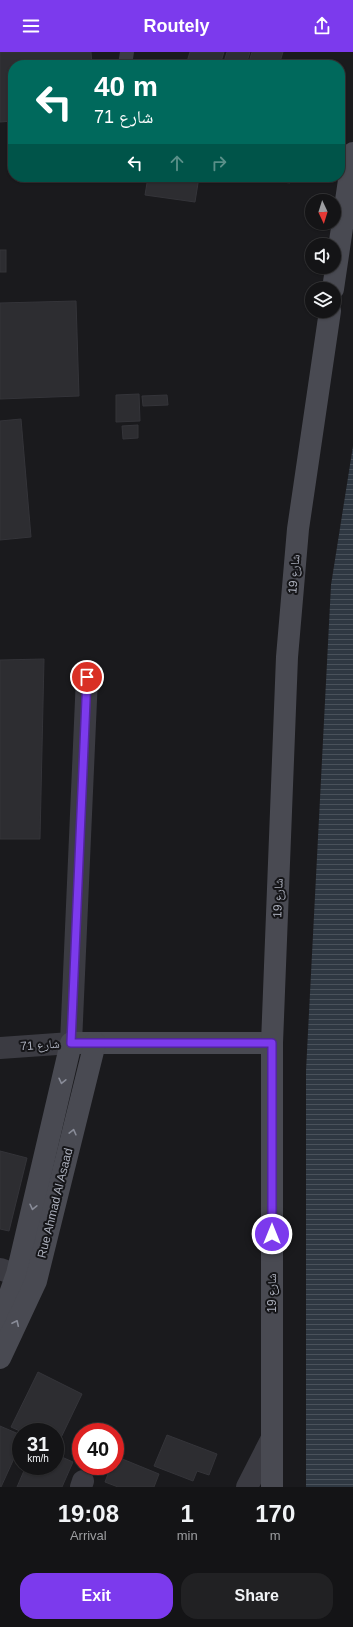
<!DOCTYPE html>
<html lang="en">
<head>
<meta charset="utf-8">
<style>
	body { margin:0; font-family:Arial,"Noto Naskh Arabic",sans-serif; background:#212123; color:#f1f3f6; height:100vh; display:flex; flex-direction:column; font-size:15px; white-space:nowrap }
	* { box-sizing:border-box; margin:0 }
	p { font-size:13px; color:#9d9ea1 }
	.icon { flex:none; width:22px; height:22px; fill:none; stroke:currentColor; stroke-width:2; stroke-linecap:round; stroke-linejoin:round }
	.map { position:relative; height:1435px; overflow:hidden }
	.side { display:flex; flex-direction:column; background:#141416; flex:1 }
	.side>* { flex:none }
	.top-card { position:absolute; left:8px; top:8px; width:337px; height:122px; border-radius:16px; box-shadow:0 1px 3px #0004,0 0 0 1px #333335; background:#00695c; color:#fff; overflow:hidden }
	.needle { width:26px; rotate:176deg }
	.tools { position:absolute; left:305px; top:142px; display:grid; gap:8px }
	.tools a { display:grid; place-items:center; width:36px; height:36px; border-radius:50%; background:#141416; box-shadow:0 1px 3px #0004,0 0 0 1px #333335; font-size:20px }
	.speed { position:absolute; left:12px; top:1371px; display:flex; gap:8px; font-size:20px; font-weight:700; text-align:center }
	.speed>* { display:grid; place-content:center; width:52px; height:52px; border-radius:50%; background:#141416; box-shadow:0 1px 3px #0004,0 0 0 1px #333335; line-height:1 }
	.speed small { font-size:10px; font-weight:400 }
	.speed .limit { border:6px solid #d22; background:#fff; color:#111 }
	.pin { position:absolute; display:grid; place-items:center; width:34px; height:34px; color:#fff; margin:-17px; border:2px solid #fff; border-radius:50%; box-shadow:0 1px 4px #0007 }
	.me { position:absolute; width:44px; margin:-22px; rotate:0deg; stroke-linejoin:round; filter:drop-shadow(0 0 3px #0008) }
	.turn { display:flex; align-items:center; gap:14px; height:84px; padding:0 20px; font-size:18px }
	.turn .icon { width:52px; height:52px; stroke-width:2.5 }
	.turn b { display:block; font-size:28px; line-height:34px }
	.lanes { display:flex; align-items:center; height:38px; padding:0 20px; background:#0003; justify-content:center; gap:20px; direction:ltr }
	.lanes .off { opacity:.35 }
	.eta { display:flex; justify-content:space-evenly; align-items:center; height:68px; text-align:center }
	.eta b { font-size:24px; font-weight:600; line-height:28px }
	.primary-button { display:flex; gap:8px; margin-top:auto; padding:8px 20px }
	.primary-button a { flex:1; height:46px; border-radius:16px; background:#7c3aed; color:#fff; font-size:16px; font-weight:600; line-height:46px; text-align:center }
	.primary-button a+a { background:#212123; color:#f1f3f6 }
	header { display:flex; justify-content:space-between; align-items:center; height:52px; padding:0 20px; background:#7c3aed; color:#fff; font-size:18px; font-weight:600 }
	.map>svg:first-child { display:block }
</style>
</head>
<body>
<header><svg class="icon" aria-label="menu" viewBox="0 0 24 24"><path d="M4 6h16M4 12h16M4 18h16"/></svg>Routely<svg class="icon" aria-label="share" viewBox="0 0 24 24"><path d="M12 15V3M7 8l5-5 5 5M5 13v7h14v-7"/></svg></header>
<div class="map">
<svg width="353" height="1435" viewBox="0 0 353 1435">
	<defs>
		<pattern id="water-rules" width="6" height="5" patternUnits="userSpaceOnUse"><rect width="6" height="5" fill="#2f3842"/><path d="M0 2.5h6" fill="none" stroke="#4a525b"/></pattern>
	</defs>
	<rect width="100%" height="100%" fill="#1a1a1d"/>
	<polygon fill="url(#water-rules)" points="353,394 353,1435 306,1435 306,1019 331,533"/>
	<g fill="#2d2d31" stroke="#343439">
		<polygon points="0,0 91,0 92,13 13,13 13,69 0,70"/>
		<polygon points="190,0 224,0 220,13 186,13"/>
		<polygon points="227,0 250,0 246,13 223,13"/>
		<polygon points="252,0 283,0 279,13 248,13"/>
		<polygon points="148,125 199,125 195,150 145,143"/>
		<polygon points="244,125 291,125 290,131"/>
		<rect x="0" y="198" width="6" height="22"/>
		<polygon points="76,249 79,344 0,347 0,251"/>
		<polygon points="139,342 140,369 116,370 116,343"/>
		<polygon points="167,343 168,353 143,354 142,344"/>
		<polygon points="21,367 31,485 0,488 0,369"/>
		<polygon points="138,373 138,386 123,387 122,374"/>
		<polygon points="44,607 40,787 0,787 0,608"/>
		<polygon points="0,1099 27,1106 9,1179 0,1177"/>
		<polygon points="38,1320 82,1342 56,1396 55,1380 22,1380 11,1375"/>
		<polygon points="0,1374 21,1383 21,1391 1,1435 0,1435"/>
		<polygon points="167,1383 217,1402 209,1423 197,1419 193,1429 154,1414"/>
		<polygon points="55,1402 73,1410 62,1435 17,1435 26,1414 55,1414"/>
		<polygon points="115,1404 159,1422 154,1435 118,1435 105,1430 111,1414 115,1414"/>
	</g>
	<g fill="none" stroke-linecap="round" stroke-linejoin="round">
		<polyline stroke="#3b3b42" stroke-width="14" points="125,13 127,0"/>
		<g stroke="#3b3b42" stroke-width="22">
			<polyline points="0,996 71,991 87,625"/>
			<polyline points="0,1217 35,1229"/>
			<polyline points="81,1435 83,1429"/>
			<polyline points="247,1435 271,1388"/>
		</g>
		<g stroke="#494a52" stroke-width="22">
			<polyline points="333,237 353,101"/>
			<polyline points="0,1270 17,1222 71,991 272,991"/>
			<polyline points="0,1306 36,1229 95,991"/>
			<polyline points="272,1435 272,991 287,605 298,477 330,259"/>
		</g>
	</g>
	<defs><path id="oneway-chevron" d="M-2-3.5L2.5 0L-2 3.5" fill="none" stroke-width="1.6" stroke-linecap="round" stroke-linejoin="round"/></defs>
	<g stroke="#898c98">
		<use href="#oneway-chevron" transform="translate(62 1029) rotate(103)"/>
		<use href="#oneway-chevron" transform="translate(73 1080) rotate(-76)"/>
		<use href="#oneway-chevron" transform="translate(33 1155) rotate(103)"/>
		<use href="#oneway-chevron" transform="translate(16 1271) rotate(-65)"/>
	</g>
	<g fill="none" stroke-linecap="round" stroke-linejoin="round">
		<g stroke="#51269a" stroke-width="10">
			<polyline id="route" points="87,625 71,991 272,991 272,1182"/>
		</g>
		<use href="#route" stroke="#7c3aed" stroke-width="7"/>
	</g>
	<g text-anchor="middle" stroke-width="4" stroke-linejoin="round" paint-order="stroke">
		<g font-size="12" fill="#acb0bd" stroke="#151518">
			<text transform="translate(294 522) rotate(-85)" y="4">شارع 19</text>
			<text transform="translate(278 846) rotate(-88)" y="4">شارع 19</text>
			<text transform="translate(40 993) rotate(-4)" y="4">شارع 71</text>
			<text transform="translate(55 1151) rotate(-76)" y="4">Rue Ahmad Al Asaad</text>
			<text transform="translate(272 1241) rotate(-90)" y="4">شارع 19</text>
		</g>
	</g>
</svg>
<div class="tools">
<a><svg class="needle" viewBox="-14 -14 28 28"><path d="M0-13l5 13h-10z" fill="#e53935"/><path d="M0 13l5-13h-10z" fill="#9d9ea1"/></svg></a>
<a><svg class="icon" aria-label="sound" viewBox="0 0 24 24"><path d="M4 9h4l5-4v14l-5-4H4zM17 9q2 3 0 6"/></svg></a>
<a><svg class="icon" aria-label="layers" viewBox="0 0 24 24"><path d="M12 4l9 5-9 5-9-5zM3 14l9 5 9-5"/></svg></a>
</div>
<div class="speed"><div>31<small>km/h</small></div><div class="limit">40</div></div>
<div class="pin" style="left:87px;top:625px;background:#d93025"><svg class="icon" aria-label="arrive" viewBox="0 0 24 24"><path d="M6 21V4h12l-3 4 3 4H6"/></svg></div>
<svg class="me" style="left:272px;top:1182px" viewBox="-20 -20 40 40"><circle r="17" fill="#7c3aed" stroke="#fff" stroke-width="3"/><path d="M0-11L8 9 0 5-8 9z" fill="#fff"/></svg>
<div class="top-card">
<div class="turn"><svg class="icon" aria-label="left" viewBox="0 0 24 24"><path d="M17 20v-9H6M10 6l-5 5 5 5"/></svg><div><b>40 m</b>شارع 71</div></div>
<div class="lanes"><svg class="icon" aria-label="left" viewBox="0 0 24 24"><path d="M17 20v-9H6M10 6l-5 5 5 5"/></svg><svg class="icon off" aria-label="ahead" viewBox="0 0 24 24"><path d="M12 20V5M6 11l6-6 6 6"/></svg><svg class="icon off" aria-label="right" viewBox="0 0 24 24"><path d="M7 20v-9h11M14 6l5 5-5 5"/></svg></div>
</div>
</div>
<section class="side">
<div class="eta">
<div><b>19:08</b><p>Arrival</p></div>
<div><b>1</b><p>min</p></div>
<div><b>170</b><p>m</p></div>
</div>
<div class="primary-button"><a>Exit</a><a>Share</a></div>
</section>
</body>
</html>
